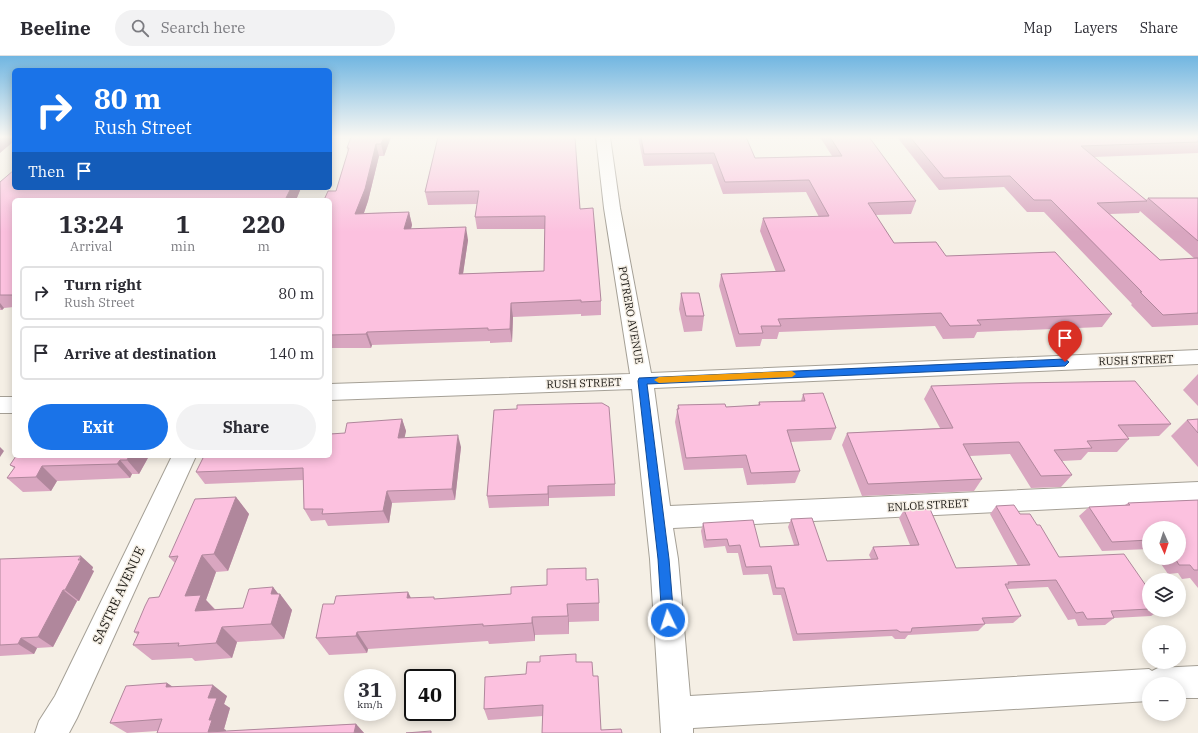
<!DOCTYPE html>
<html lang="en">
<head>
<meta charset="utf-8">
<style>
	body { margin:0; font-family:"IBM Plex Serif",serif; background:#f2f2f3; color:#2b2b33; height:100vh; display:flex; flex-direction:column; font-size:15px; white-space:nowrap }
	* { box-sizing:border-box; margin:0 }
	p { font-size:13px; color:#7c7c81 }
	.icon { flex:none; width:22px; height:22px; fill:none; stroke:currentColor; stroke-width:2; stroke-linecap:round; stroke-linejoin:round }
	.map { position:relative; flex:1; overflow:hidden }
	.details { position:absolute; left:12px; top:142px; width:320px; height:260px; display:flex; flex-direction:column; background:#fff; border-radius:6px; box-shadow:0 2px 10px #0003 }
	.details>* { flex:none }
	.guide { position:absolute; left:12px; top:12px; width:320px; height:122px; border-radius:6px; box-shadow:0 2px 10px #0003; background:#1a73e8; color:#fff; overflow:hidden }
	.needle { width:26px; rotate:177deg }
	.controls { position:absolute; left:1142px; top:465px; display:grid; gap:8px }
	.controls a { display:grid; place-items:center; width:44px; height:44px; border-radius:50%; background:#fff; box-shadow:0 2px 10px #0003; font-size:20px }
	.speed { position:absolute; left:344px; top:613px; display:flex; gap:8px; font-size:20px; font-weight:700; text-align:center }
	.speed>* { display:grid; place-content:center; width:52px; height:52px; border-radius:50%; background:#fff; box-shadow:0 2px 10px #0003; line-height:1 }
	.speed small { font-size:10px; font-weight:400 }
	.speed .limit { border:2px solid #111; border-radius:6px; background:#fff; color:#111 }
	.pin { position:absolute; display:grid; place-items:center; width:34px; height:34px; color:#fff; margin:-41px -17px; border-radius:50% 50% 50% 0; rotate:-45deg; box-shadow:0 0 4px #0007 }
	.pin .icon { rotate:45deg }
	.me { position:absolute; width:44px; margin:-22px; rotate:356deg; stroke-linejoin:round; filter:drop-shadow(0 0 3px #0008) }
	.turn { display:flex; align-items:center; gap:14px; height:84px; padding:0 16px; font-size:18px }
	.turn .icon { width:52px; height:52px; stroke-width:2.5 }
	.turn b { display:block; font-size:28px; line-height:34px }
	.then { display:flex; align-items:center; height:38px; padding:0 16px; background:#0003; gap:8px; font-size:15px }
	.eta { display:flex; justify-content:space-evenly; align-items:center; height:68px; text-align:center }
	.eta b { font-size:24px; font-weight:800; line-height:28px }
	.button { display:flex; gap:8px; margin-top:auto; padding:8px 16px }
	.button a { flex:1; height:46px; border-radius:24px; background:#1a73e8; color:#fff; font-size:16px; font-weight:800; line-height:46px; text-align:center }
	.button a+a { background:#f2f2f3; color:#2b2b33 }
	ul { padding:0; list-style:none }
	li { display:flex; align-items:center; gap:12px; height:54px; margin:0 8px 6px; padding:0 8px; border:2px solid #e1e1e2; border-radius:6px }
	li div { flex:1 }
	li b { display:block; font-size:15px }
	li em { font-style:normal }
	header { display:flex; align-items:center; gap:24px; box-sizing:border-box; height:56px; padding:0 20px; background:#fff; border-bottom:1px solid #e1e1e2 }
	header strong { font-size:19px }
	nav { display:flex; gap:22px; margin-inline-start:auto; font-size:14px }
	.search { width:280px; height:36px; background:#f2f2f3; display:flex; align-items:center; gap:10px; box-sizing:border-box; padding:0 14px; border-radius:22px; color:#7c7c81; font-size:15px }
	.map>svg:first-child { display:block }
</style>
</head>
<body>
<header>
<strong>Beeline</strong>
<div class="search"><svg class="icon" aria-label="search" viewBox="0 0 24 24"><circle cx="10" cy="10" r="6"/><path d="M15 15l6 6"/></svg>Search here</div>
<nav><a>Map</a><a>Layers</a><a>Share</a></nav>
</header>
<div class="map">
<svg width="1198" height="677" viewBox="0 0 1198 677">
	<rect width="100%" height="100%" fill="#f5efe5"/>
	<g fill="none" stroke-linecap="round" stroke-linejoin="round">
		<g stroke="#a5a096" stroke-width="2">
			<g id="minor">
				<polygon points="596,81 610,81 620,152 651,317 1198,294 1198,308 654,332 670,450 1198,426 1198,446 673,472 678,503 690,640 1149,613 1152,615 1158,612 1198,610 1198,642 1179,642 1179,628 1149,628 1149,645 693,672 693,677 661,677 650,503 632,333 330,344 330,328 630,318 604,152"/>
				<rect x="0" y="341" width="14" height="16"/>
				<polygon points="172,400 196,400 77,662 69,677 35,677 39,665 55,640"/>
			</g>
		</g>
		<use href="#minor" fill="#fff" fill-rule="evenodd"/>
	</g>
	<g fill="#d9a6c0" fill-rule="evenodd">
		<polygon points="351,81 391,81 384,100 379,100 368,145 364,157 409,156 412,169 411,173 468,184 463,218 544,215 545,173 477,173 475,161 477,148 428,149 425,136 438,81 580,153 601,245 601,259 581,260 581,258 513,261 512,286 490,287 490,285 372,289 371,292 330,292 330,144 336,135 348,96 347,92"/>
		<polygon points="638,81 746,81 755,102 832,100 820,81 869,81 916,145 911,158 875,159 894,187 946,200 1112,258 1102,271 977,276 974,282 943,283 935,270 779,276 777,283 762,283 760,290 736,291 719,230 721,218 776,216 760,175 763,162 819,161 806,136 723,138 712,108 644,110"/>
		<path d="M897 81H1198V97L1094 101 1146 144 1148 142H1198V269L1152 271 1131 249 1132 248 1044 156H1027L1004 131 939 134ZM1140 155 1195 203 1160 204 1110 158 1139 157Z"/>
		<polygon points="0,126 14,132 301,132 296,144 14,144 14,251 4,252 2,254 0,254"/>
		<polygon points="681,237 704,260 702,275 684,276 679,253"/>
		<polygon points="1198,318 1198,350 1183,334"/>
		<polygon points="931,330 1171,368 1159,380 1127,381 1129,383 1117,396 1088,396 1081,404 1062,405 1072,419 1061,431 1031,432 1010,398 970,400 982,423 974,435 862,440 842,389 847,377 940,372 924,343"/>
		<polygon points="803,338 836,372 831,384 790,386 800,415 795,427 747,429 743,412 684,414 675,366 678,349 726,351 758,349 759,346 801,345"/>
		<polygon points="494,354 615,428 615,440 549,442 549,450 489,452 487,440"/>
		<polygon points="402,363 406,375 404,382 461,391 455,444 392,447 389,467 328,470 325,464 311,465 304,453 303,424 205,428 196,416 345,377"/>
		<polygon points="1198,363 1198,411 1171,380 1187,364"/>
		<polygon points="16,400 149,400 139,418 132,418 130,422 57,425 51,435 23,436 7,422 14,412 10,409"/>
		<polygon points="236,441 249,458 228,515 216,516 206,544 215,553 243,552 273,531 278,538 280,538 292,554 284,583 237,586 232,602 195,605 192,602 152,604 133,589 138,579 134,576 159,541 175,507 169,501"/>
		<polygon points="1198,444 1198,532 1190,522 1182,523 1178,517 1168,518 1157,502 1179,502 1179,472 1149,472 1149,493 1102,495 1079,460 1089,451 1125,449 1128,447"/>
		<polygon points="996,450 1020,458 1037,469 1059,501 1149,534 1149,554 1160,554 1151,560 1114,562 1105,569 1078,570 1075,563 1068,564 1048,531 1007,533 1021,560 1013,567 985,568 978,575 908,579 905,583 895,583 892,580 793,585 781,539 773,539 768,518 743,519 738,497 727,497 725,490 704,492 701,475 703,467 760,491 794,489 788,471 791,463 827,505 871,503 869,499 873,491 910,489 899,462 904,454 956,512 1018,510 990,458"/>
		<polygon points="0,503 93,511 92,514 94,515 79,545 77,545 53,591 37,592 34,598 0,600"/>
		<polygon points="586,524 599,547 599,565 569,566 569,578 535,579 535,585 489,588 488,585 368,593 367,597 329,599 316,582 411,542 435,543 511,538 547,529"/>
		<polygon points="576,606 593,620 601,674 542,677 543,660 488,664 484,653 526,618"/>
		<polygon points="167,627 173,631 227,640 224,648 230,652 224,673 226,675 356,668 364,677 157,677 157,675 127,677 110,667"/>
	</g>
	<g fill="#b0879c">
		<polygon points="0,81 14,81 14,85 0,97"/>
		<polygon points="384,81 391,81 384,100 381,88"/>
		<polygon points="376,88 379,100 368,145 359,171 355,158"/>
		<polygon points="291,132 301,132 296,144 285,144"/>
		<polygon points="409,156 412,169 407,186 404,173"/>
		<polygon points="466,171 468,184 461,231 459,218"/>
		<polygon points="0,247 4,252 2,254 0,251"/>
		<polygon points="511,247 513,261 512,286 510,273"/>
		<polygon points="367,276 372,289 371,292 366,278"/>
		<polygon points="402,363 406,375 402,394 398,382"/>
		<polygon points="458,379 461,391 455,444 452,433"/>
		<polygon points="0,391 4,395 0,401"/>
		<polygon points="129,400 149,400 139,418 127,404"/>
		<polygon points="120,404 132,418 130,422 117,408"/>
		<polygon points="42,410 57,425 51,435 36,421"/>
		<polygon points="548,430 549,442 549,450 548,438"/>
		<polygon points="387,435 392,447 389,467 383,455"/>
		<polygon points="236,441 249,458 228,515 214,498"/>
		<polygon points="202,499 216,516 206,544 216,555 195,555 185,540"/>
		<polygon points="81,500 93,511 92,514 94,515 79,545 65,534"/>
		<polygon points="273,531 280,540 280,538 292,554 284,583 271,568 271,538"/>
		<polygon points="63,534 77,545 53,591 38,581"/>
		<polygon points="408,536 417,554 407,542"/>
		<polygon points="567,548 569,566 569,578 568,560"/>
		<polygon points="532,561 535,579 535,585 532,567"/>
		<polygon points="222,571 237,586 232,602 216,587"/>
		<polygon points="357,576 368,593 367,597 356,580"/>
		<polygon points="21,582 37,592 34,598 18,588"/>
		<polygon points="167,627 183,638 166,631"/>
		<polygon points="213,629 227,640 224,648 230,652 224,673 226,674 226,677 208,676 209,664 208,642"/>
		<polygon points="356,668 364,677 354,677"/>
	</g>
	<g fill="#fcc1df" stroke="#b0879c">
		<polygon points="351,81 384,81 381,88 376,88 365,133 355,158 409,156 404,173 466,171 459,218 544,215 545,160 475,161 479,135 425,136 438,81 575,81 580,153 593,152 601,245 581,246 581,244 511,247 510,273 488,274 488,272 367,276 366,278 330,279 330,144 324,144 328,135 336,135 349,92 347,92"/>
		<polygon points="641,81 746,81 755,102 842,100 830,81 869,81 916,145 868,147 894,187 936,186 946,200 1055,196 1112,258 977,264 981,269 950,270 941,257 778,263 781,270 761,270 763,277 739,278 721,218 785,215 763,162 829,160 809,124 725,126 714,97 644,98"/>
		<polygon points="910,81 1198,81 1198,86 1081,90 1147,145 1097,147 1160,204 1198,202 1198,257 1163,259 1140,236 1142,236 1051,144 1034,144 1010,120 944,122"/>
		<polygon points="14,114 14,132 291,132 285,144 14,144 14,239 0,239 0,126"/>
		<polygon points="1148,142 1198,142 1198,185"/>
		<polygon points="681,237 699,237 704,260 686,260"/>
		<polygon points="1135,325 1171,368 1118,369 1129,383 1087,385 1092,392 1054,394 1072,419 1041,420 1019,386 963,388 982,423 868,428 847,377 953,372 931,330 1016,327"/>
		<polygon points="823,337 836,372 787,374 800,415 751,417 746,399 686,402 677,353 679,353 678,349 725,348 726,351 760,349 759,346 805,345 803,338"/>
		<polygon points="602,347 609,351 615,428 548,430 548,438 487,440 494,354 517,353 517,349"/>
		<polygon points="402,363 398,382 458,379 452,433 387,435 383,455 322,458 323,453 304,453 303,412 196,416 204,400 330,400 330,378 345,377 347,367"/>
		<polygon points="1198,363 1198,377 1187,364"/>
		<polygon points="16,400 129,400 127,404 120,404 117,408 42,410 36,421 7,422 15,411 10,409"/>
		<polygon points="236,441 214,498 202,499 185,540 201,539 195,555 243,552 249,533 273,531 271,538 280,538 271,568 222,571 216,587 178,590 179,587 133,589 139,576 134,576 145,550 149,542 159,541 178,500 169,501 195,443"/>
		<polygon points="1198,444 1198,514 1194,514 1190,509 1179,509 1175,502 1179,502 1179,472 1149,472 1149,484 1112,486 1089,451 1130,449 1128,447"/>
		<polygon points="1014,449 1020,458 1030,458 1037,469 1040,469 1059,501 1124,498 1149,534 1149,553 1111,555 1114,562 1087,563 1083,556 1076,557 1056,524 1008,526 1009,528 1005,528 1021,560 982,562 985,568 912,572 911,576 900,576 897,574 797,578 784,532 776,532 771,510 746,511 740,489 729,490 727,483 706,484 703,467 753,464 760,491 799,489 791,463 812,462 827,505 878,503 873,491 919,489 904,454 930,453 956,512 1030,509 996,450"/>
		<polygon points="81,500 78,504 81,504 65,534 63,534 38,581 21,582 18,588 0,589 0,503"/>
		<polygon points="586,512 586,524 598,523 599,547 567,548 568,560 532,561 532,567 483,570 483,568 357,576 356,580 316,582 323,548 334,548 336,540 408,536 407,542 434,541 434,543 511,538 511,531 547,529 547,513"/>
		<polygon points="576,598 576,606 592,606 593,620 598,620 601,674 621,673 622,677 542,677 543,649 484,653 485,621 526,618 527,606 540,606 540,600"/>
		<polygon points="167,627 166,631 213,629 208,642 217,642 209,664 212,664 208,676 356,668 354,677 157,677 162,663 110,667 126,630"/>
		<polygon points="431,675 431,677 406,677"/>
	</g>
	<linearGradient id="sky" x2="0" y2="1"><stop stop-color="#71b6e1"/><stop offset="0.46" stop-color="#faf8f3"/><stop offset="1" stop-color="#faf8f3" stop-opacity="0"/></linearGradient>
	<rect width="1198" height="176" fill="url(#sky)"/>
	<polygon fill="#1a73e8" stroke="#114b97" points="1065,303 1069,306 1065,310 647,328 669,503 674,564 673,569 668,570 664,569 662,564 658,503 638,325 639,322"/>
	<polygon fill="#f59e0b" points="792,315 796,318 792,321 659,327 654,324 659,321"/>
	<g text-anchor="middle" stroke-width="3" stroke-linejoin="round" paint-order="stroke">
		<g font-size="11" fill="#1b1915" stroke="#f5efe5">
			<text transform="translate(631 259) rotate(80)" y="4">POTRERO AVENUE</text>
			<text transform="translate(1136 304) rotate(-2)" y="4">RUSH STREET</text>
			<text transform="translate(584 327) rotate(-2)" y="4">RUSH STREET</text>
			<text transform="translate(928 449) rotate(-3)" y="4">ENLOE STREET</text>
		</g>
		<g font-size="13" fill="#1b1915" stroke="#f5efe5">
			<text transform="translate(118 539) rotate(-65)" y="5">SASTRE AVENUE</text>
		</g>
	</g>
</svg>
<div class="controls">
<a><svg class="needle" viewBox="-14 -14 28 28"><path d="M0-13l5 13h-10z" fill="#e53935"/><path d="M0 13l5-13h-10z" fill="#7c7c81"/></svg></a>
<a><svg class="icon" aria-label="layers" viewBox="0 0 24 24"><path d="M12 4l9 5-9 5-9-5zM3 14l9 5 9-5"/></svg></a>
<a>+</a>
<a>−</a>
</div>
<div class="speed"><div>31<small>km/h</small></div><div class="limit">40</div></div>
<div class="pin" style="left:1065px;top:306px;background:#d93025"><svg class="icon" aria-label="arrive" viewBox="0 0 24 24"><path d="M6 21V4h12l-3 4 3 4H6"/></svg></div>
<svg class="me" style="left:668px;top:564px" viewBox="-20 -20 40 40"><circle r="17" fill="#1a73e8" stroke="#fff" stroke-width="3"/><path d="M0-11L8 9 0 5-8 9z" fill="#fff"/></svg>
<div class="guide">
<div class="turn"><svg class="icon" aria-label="right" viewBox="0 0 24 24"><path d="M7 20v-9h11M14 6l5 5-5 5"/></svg><div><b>80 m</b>Rush Street</div></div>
<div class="then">Then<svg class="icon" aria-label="arrive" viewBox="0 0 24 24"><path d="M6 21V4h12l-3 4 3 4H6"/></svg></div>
</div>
<section class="details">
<div class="eta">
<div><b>13:24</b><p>Arrival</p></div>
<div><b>1</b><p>min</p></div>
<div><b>220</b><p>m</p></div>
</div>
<ul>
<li><svg class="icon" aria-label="right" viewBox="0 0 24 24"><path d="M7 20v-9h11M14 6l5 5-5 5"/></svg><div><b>Turn right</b><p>Rush Street</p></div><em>80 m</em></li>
<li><svg class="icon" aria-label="arrive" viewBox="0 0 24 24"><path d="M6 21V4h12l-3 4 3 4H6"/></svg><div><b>Arrive at destination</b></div><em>140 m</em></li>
</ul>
<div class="button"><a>Exit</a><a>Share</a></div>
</section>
</div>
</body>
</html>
